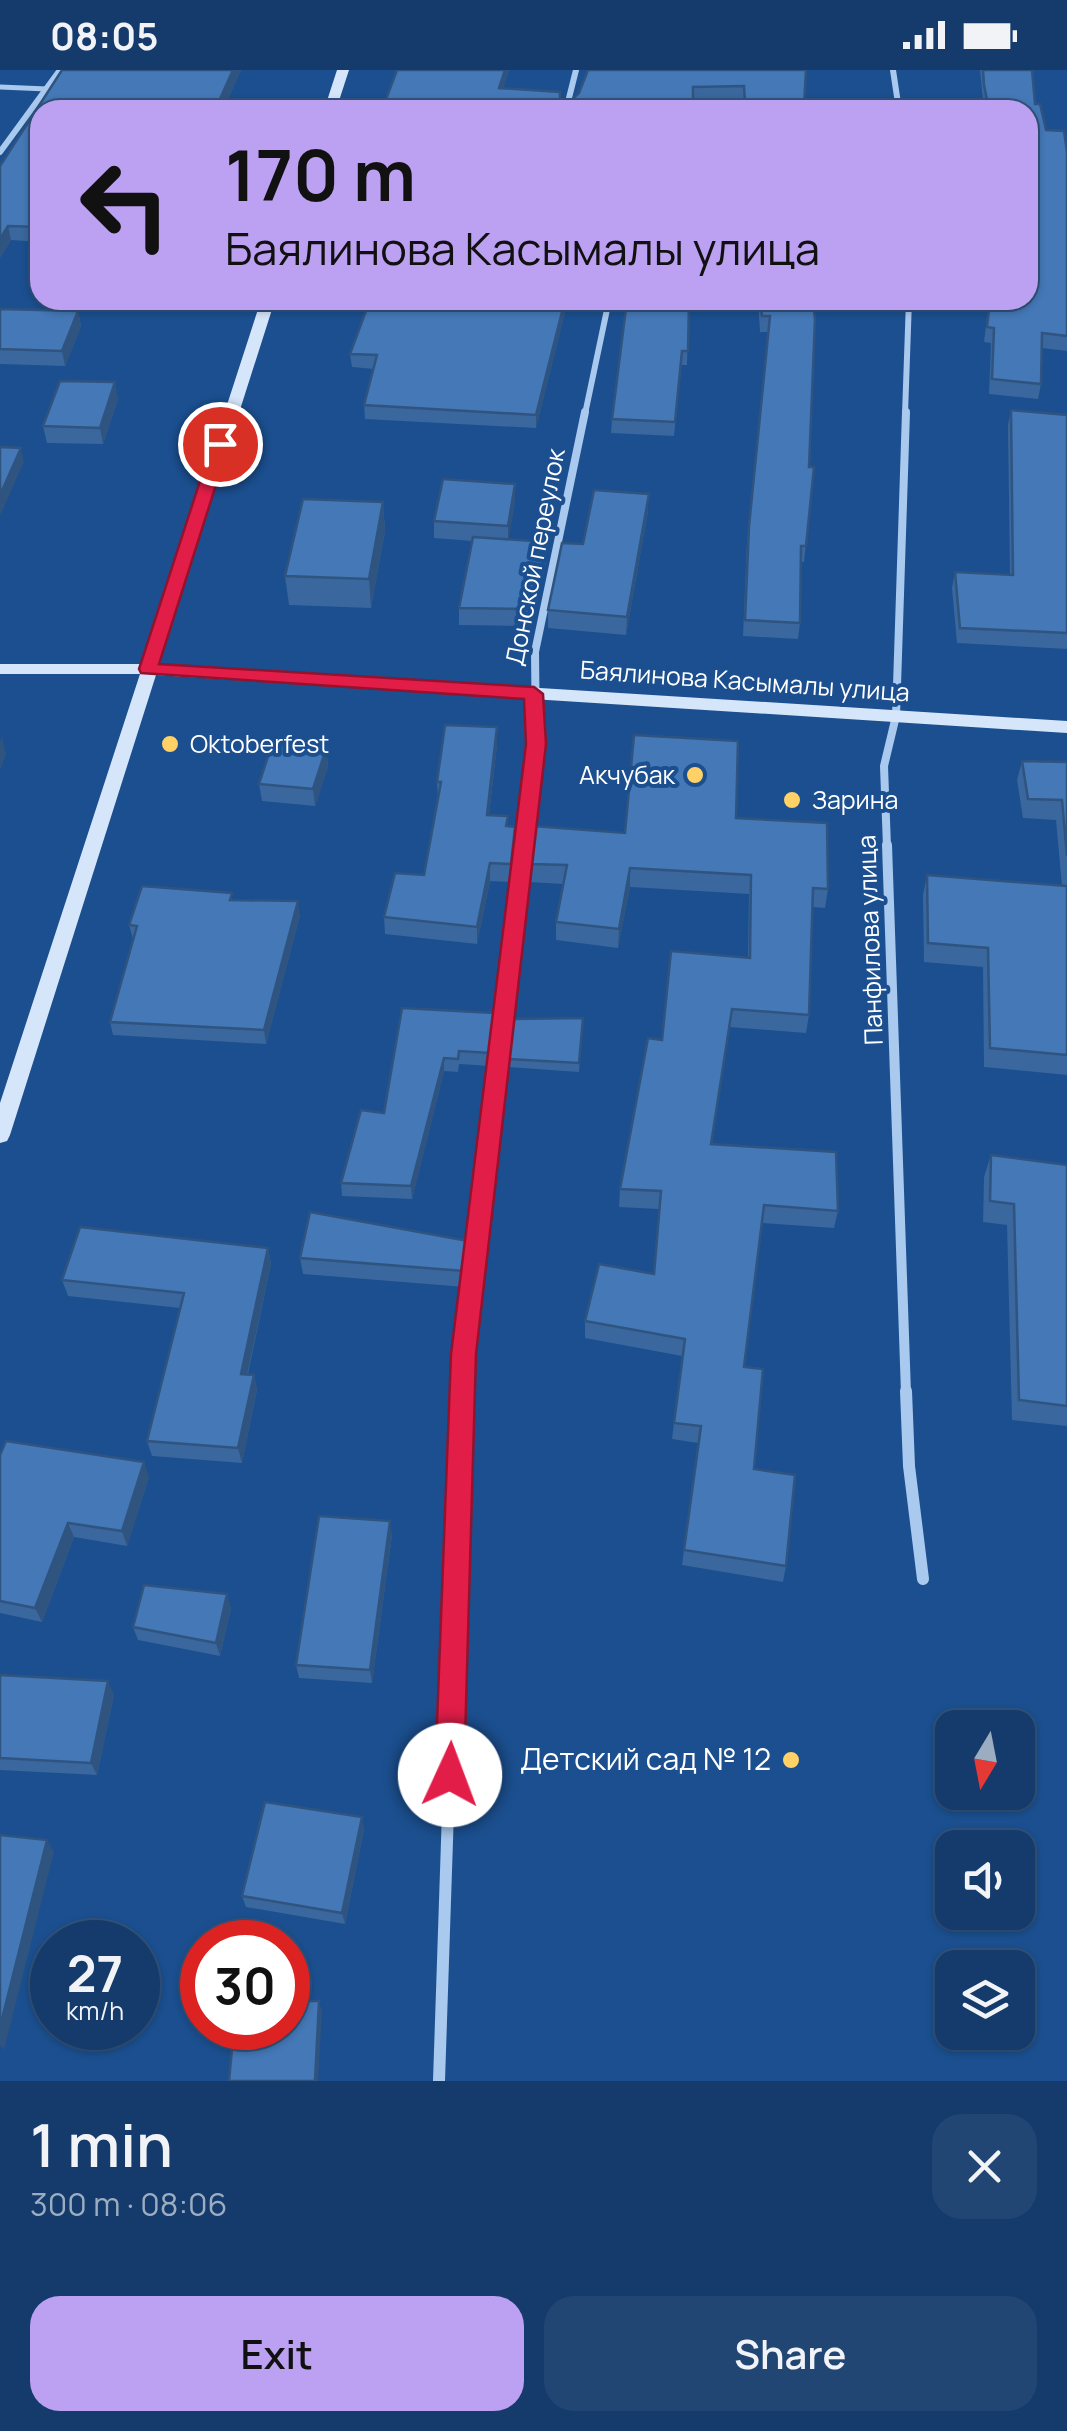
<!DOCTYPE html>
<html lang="en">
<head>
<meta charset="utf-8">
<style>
	body { margin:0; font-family:Manrope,sans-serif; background:#214673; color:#f1f3f6; height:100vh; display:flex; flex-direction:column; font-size:38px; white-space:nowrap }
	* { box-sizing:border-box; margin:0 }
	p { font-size:32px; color:#9dadc1 }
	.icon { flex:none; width:55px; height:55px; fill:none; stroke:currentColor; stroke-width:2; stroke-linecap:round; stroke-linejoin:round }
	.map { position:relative; height:2011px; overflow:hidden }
	.drawer { display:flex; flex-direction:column; background:#143b6b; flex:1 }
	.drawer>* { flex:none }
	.top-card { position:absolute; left:30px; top:30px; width:1008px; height:210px; border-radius:30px; box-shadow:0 2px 8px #0004,0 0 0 2px #33557e; background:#bca0f2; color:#111; overflow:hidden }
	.needle { width:65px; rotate:190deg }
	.tools { position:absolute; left:935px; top:1640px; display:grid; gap:20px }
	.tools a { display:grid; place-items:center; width:100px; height:100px; border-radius:20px; background:#143b6b; box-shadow:0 2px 8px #0004,0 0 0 2px #33557e; font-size:50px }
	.speed { position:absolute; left:30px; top:1850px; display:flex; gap:20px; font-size:50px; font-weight:700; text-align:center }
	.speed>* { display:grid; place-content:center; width:130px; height:130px; border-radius:50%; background:#143b6b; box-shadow:0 2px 8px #0004,0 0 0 2px #33557e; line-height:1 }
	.speed small { font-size:25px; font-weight:400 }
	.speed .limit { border:15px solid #d22; background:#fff; color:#111 }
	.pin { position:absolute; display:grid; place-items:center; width:85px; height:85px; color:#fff; margin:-42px; border:5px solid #fff; border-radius:50%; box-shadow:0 2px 10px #0007 }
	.me { position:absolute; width:110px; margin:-55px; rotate:2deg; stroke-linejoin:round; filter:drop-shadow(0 0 8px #0008) }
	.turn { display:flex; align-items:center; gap:35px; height:210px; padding:0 30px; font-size:45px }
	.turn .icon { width:130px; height:130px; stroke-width:2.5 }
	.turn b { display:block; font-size:70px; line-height:85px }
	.round { display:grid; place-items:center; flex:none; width:105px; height:105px; border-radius:30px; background:#214673 }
	.head { display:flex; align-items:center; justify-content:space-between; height:170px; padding:0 30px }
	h1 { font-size:60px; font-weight:600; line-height:75px }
	.primary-button { display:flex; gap:20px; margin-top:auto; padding:20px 30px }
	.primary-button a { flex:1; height:115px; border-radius:30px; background:#bca0f2; color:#111; font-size:40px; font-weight:600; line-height:115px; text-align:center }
	.primary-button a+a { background:#214673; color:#f1f3f6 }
	.status { display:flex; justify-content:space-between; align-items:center; height:70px; padding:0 50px; background:#143b6b; direction:ltr }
	.status svg { height:28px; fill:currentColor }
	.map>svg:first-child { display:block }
</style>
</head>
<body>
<div class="status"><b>08:05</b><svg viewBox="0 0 49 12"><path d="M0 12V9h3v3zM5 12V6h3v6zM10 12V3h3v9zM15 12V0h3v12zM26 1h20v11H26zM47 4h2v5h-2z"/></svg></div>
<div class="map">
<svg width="1067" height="2011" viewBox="0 0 1067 2011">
	<rect width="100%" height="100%" fill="#1b4f8f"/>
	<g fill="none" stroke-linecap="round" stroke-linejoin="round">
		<polyline stroke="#a9c9ee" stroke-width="5" points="0,17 47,19"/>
		<g stroke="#a9c9ee" stroke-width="6">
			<polyline points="893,0 899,40"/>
			<polyline points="566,40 576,0"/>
			<polyline points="0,82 60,0"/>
			<polyline points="585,344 609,230"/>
			<polyline points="905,344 909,230"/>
		</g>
		<g stroke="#a9c9ee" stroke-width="8">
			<polyline points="524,777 536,674 535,582 585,342"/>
			<polyline points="887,777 884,696 896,646 906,342"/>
		</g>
		<g stroke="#a9c9ee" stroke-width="10">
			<polyline points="887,775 906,1323"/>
			<polyline points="462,1323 524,775"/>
		</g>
		<g stroke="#a9c9ee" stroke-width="12">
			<polyline points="906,1321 909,1396 923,1509"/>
			<polyline points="439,2011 462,1321"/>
		</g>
		<g fill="#d6e6fa" fill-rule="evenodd">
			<polygon points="337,0 349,0 336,40 324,40"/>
			<polygon points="261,230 275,230 159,594 1067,651 1067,663 156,605 10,1065 7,1071 0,1073 0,1033 140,604 0,604 0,594 143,594"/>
		</g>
	</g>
	<g fill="#3a679d">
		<polygon points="62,0 241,0 223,40 40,40 40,172 11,170 0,188 0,96"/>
		<polygon points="397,0 509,0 503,18 560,22 560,30 567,34 579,23 588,0 806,0 803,40 743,40 742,29 693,30 693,40 382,40"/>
		<polygon points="980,0 1032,0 1035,34 1046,60 1067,82 1067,281 1042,278 1041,314 1038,329 989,324 991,273 984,272 989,230 1028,230 1028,40 984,40"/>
		<polygon points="568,230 536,358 365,349 364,335 374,299 352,297 350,284"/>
		<polygon points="689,230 687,295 681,295 674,366 611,363 612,349"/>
		<polygon points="758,230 813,230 809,397 814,397 804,492 801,492 800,553 798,569 743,566 747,472 768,262 760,262"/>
		<polygon points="0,239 78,241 81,256 65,296 0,294"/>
		<polygon points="118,329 103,374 47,373 43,356"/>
		<polygon points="1011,340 1067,345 1067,579 957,573 952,518 955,502 1010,505 1008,355"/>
		<polygon points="515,431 508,470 547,489 533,556 459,555 459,538 472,471 434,468 434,451"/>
		<polygon points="383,432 385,461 371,538 289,535 285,506"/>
		<polygon points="648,441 626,565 548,558 548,540 583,474"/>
		<polygon points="497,657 497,675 489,745 508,756 515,757 515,774 511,812 490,811 477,874 385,864 384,847 424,805 438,730 437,712"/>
		<polygon points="326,679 328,696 315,736 262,731 259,714"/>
		<polygon points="1022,691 1067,692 1067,1005 984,997 983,897 924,892 923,825 927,805 1062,816 1056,750 1023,748 1017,710"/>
		<polygon points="736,748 828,819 825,838 813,837 809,945 806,963 729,957 712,1075 838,1141 834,1158 762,1153 744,1297 754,1399 786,1496 783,1512 682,1495 698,1373 672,1369 682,1286 585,1268 585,1251 654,1204 659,1139 619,1137 620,1119 662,970 748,888 749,824 630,817 618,878 556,870 556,852 563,814 529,812 529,794 625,763"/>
		<polygon points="233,830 300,845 266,974 113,965 110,952 133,869 129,855"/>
		<polygon points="402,938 495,956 490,996 459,994 458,1002 444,1001 412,1129 342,1126 341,1113 384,1043"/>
		<polygon points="583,948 579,1002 508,997 508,989"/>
		<polygon points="991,1085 1067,1095 1067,1356 1012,1350 1007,1155 983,1152 984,1107"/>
		<polygon points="468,1171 469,1188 465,1217 303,1204 300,1188"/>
		<polygon points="268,1178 271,1194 248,1304 254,1305 257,1320 242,1393 152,1386 147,1371 180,1238 68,1226 62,1210"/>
		<polygon points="0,1385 149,1407 127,1476 74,1467 42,1552 0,1543"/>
		<polygon points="392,1465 372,1613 299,1608 296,1595"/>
		<polygon points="231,1538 220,1586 138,1570 133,1557"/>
		<polygon points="0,1605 114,1625 97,1705 0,1700"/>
		<polygon points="364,1759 345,1854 246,1837 242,1826"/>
	</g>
	<g fill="#305480">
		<polygon points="233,0 241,0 223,40 215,40"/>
		<polygon points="505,0 509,0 500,31 499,18"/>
		<polygon points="8,156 11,170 0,188 0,169"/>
		<polygon points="565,230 568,230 536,358 536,345"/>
		<polygon points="78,241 81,256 65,296 62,281"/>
		<polygon points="115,312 118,329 103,374 100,358"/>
		<polygon points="21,378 24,392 0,446 0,425"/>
		<polygon points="515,414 515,431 508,473 508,456"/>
		<polygon points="649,424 648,441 626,565 627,547"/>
		<polygon points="383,432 385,461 371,538 369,509"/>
		<polygon points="547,472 547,489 533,556 533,539"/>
		<polygon points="497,657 497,675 487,762 487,745"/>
		<polygon points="2,667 6,684 0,701 0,671"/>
		<polygon points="326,679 328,696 315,736 313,719"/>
		<polygon points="515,757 515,774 511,812 511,794"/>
		<polygon points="490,793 490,811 477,874 477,857"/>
		<polygon points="630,798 630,817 618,878 619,859"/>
		<polygon points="298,831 300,845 266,974 264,960"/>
		<polygon points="494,943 495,956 490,996 490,983"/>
		<polygon points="444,988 444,1001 412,1129 411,1116"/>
		<polygon points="468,1171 469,1188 465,1217 464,1201"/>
		<polygon points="268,1178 271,1194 244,1319 241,1304"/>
		<polygon points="254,1305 257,1320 242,1393 238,1378"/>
		<polygon points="144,1392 149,1407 127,1476 122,1461"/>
		<polygon points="390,1451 392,1465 372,1613 370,1600"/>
		<polygon points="68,1453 74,1467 42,1552 35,1538"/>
		<polygon points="227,1524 231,1538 220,1586 216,1573"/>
		<polygon points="108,1611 114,1625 97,1705 91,1693"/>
		<polygon points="362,1747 364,1759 345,1854 342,1843"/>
		<polygon points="47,1770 54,1782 4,1980 0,1975 0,1957"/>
		<polygon points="319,1931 322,1941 318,2011 315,2011"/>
	</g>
	<g fill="#4478b7" stroke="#305480" stroke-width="2.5">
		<polygon points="62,0 233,0 215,40 40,40 40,157 8,156 0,169 0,96"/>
		<polygon points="397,0 505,0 499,18 560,22 560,30 567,34 579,23 588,0 806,0 804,35 745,32 744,16 693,17 693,40 382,40"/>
		<polygon points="983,0 1032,0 1035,34 1040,34 1046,60 1064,61 1067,82 1067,266 1042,263 1041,314 992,309 994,258 987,257 990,230 1028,230 1028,40 989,40 984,15"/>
		<polygon points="370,230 565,230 536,345 364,335 377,285 350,284"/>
		<polygon points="627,230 689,230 688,281 682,281 675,352 612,349"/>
		<polygon points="760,230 813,230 815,250 809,397 814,397 806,476 801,476 800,553 745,550 749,456 770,246 762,246"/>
		<polygon points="0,239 78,241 62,281 0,279"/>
		<polygon points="60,311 115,312 100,358 43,356"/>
		<polygon points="1011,340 1067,345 1067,563 960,558 955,502 1013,505"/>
		<polygon points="0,377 21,378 0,425"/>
		<polygon points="443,409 515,414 508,456 434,451"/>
		<polygon points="594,420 649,424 627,547 548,540 562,473 583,474"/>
		<polygon points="303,429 383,432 369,509 285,506"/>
		<polygon points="473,467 547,472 533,539 459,538"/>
		<polygon points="445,655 497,657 487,745 508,746 506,756 515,757 511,794 490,793 477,857 384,847 395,803 424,805 441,712 437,712"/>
		<polygon points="634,665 738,671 736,748 827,753 828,819 813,818 809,945 732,939 711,1074 836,1082 838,1141 764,1135 744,1297 763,1299 754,1399 795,1405 786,1496 684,1480 701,1356 674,1353 685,1269 585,1251 599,1194 654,1204 661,1121 620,1119 648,968 662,970 671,881 750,888 751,805 630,798 619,859 556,852 567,795 529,794 533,756 625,763"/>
		<polygon points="272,674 326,679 313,719 259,714"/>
		<polygon points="1022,691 1067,692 1067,786 1062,730 1028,729"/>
		<polygon points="927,805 1067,816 1067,985 990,978 988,878 928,873"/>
		<polygon points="142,816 232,823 230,830 298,831 264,960 110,952 137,856 129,855"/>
		<polygon points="402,938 494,943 490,983 459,981 458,989 444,988 411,1116 341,1113 361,1040 384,1043"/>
		<polygon points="583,948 579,993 508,989 512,949"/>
		<polygon points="991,1085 1067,1095 1067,1336 1019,1330 1014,1134 990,1131"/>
		<polygon points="310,1142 468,1171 464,1201 300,1188"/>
		<polygon points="80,1157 268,1178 241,1304 254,1305 238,1378 147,1371 184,1223 62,1210"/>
		<polygon points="6,1371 144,1392 122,1461 68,1453 35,1538 0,1531 0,1385"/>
		<polygon points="319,1446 390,1451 370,1600 296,1595"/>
		<polygon points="144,1515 227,1524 216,1573 133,1557"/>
		<polygon points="0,1605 108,1611 91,1693 0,1688"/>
		<polygon points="265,1732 362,1747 342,1843 242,1826"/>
		<polygon points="0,1765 47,1770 0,1957"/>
		<polygon points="288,1931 319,1931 315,2011 229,2011 234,1958 288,1958"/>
	</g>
	<polygon fill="#e11d48" stroke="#92132f" stroke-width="2.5" points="220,369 229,374 159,594 534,617 543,624 546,674 476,1284 464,1705 460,1715 450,1720 439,1715 435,1705 451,1284 526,674 524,629 141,603 139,599 212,374"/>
	<g fill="#ffd166" stroke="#1b4f8f" stroke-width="4">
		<circle cx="170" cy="674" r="10"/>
		<circle cx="695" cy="705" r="10"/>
		<circle cx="792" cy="730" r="10"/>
		<circle cx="791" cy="1690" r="10"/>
	</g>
	<g text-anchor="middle" stroke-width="8" stroke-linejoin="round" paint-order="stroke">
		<g font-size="25" fill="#fff" stroke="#1b4f8f">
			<text transform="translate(535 487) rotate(-79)" y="9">Донской переулок</text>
			<text transform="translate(745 611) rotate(4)" y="9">Баялинова Касымалы улица</text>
			<text transform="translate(870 870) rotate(-92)" y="9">Панфилова улица</text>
		</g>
		<g font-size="25" fill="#fff" stroke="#1b4f8f" text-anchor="start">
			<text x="190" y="683">Oktoberfest</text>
			<text x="675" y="714" text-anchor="end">Акчубак</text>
			<text x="812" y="739">Зарина</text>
		</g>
		<g font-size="30" fill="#fff" stroke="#1b4f8f" text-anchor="end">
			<text x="771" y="1700">Детский сад № 12</text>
		</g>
	</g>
</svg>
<div class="tools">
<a><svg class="needle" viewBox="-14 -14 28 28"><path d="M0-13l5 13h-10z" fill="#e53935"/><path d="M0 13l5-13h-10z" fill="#9dadc1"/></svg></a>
<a><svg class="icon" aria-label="sound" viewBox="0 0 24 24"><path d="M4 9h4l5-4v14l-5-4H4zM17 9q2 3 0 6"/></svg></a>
<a><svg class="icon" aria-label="layers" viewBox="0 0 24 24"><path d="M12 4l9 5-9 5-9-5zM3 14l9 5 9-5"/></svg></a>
</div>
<div class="speed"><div>27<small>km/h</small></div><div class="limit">30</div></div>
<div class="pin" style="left:220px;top:374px;background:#d93025"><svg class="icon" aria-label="arrive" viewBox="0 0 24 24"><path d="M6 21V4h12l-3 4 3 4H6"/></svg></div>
<svg class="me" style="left:450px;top:1705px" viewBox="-20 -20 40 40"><circle r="19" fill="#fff"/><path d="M0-13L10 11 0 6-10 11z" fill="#e11d48"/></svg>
<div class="top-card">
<div class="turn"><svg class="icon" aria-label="left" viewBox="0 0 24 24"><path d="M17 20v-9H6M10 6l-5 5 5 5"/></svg><div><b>170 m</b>Баялинова Касымалы улица</div></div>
</div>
</div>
<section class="drawer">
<div class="head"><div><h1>1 min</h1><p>300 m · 08:06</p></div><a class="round"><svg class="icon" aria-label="close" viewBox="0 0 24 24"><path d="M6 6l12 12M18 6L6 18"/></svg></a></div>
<div class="primary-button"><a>Exit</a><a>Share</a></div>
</section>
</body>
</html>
